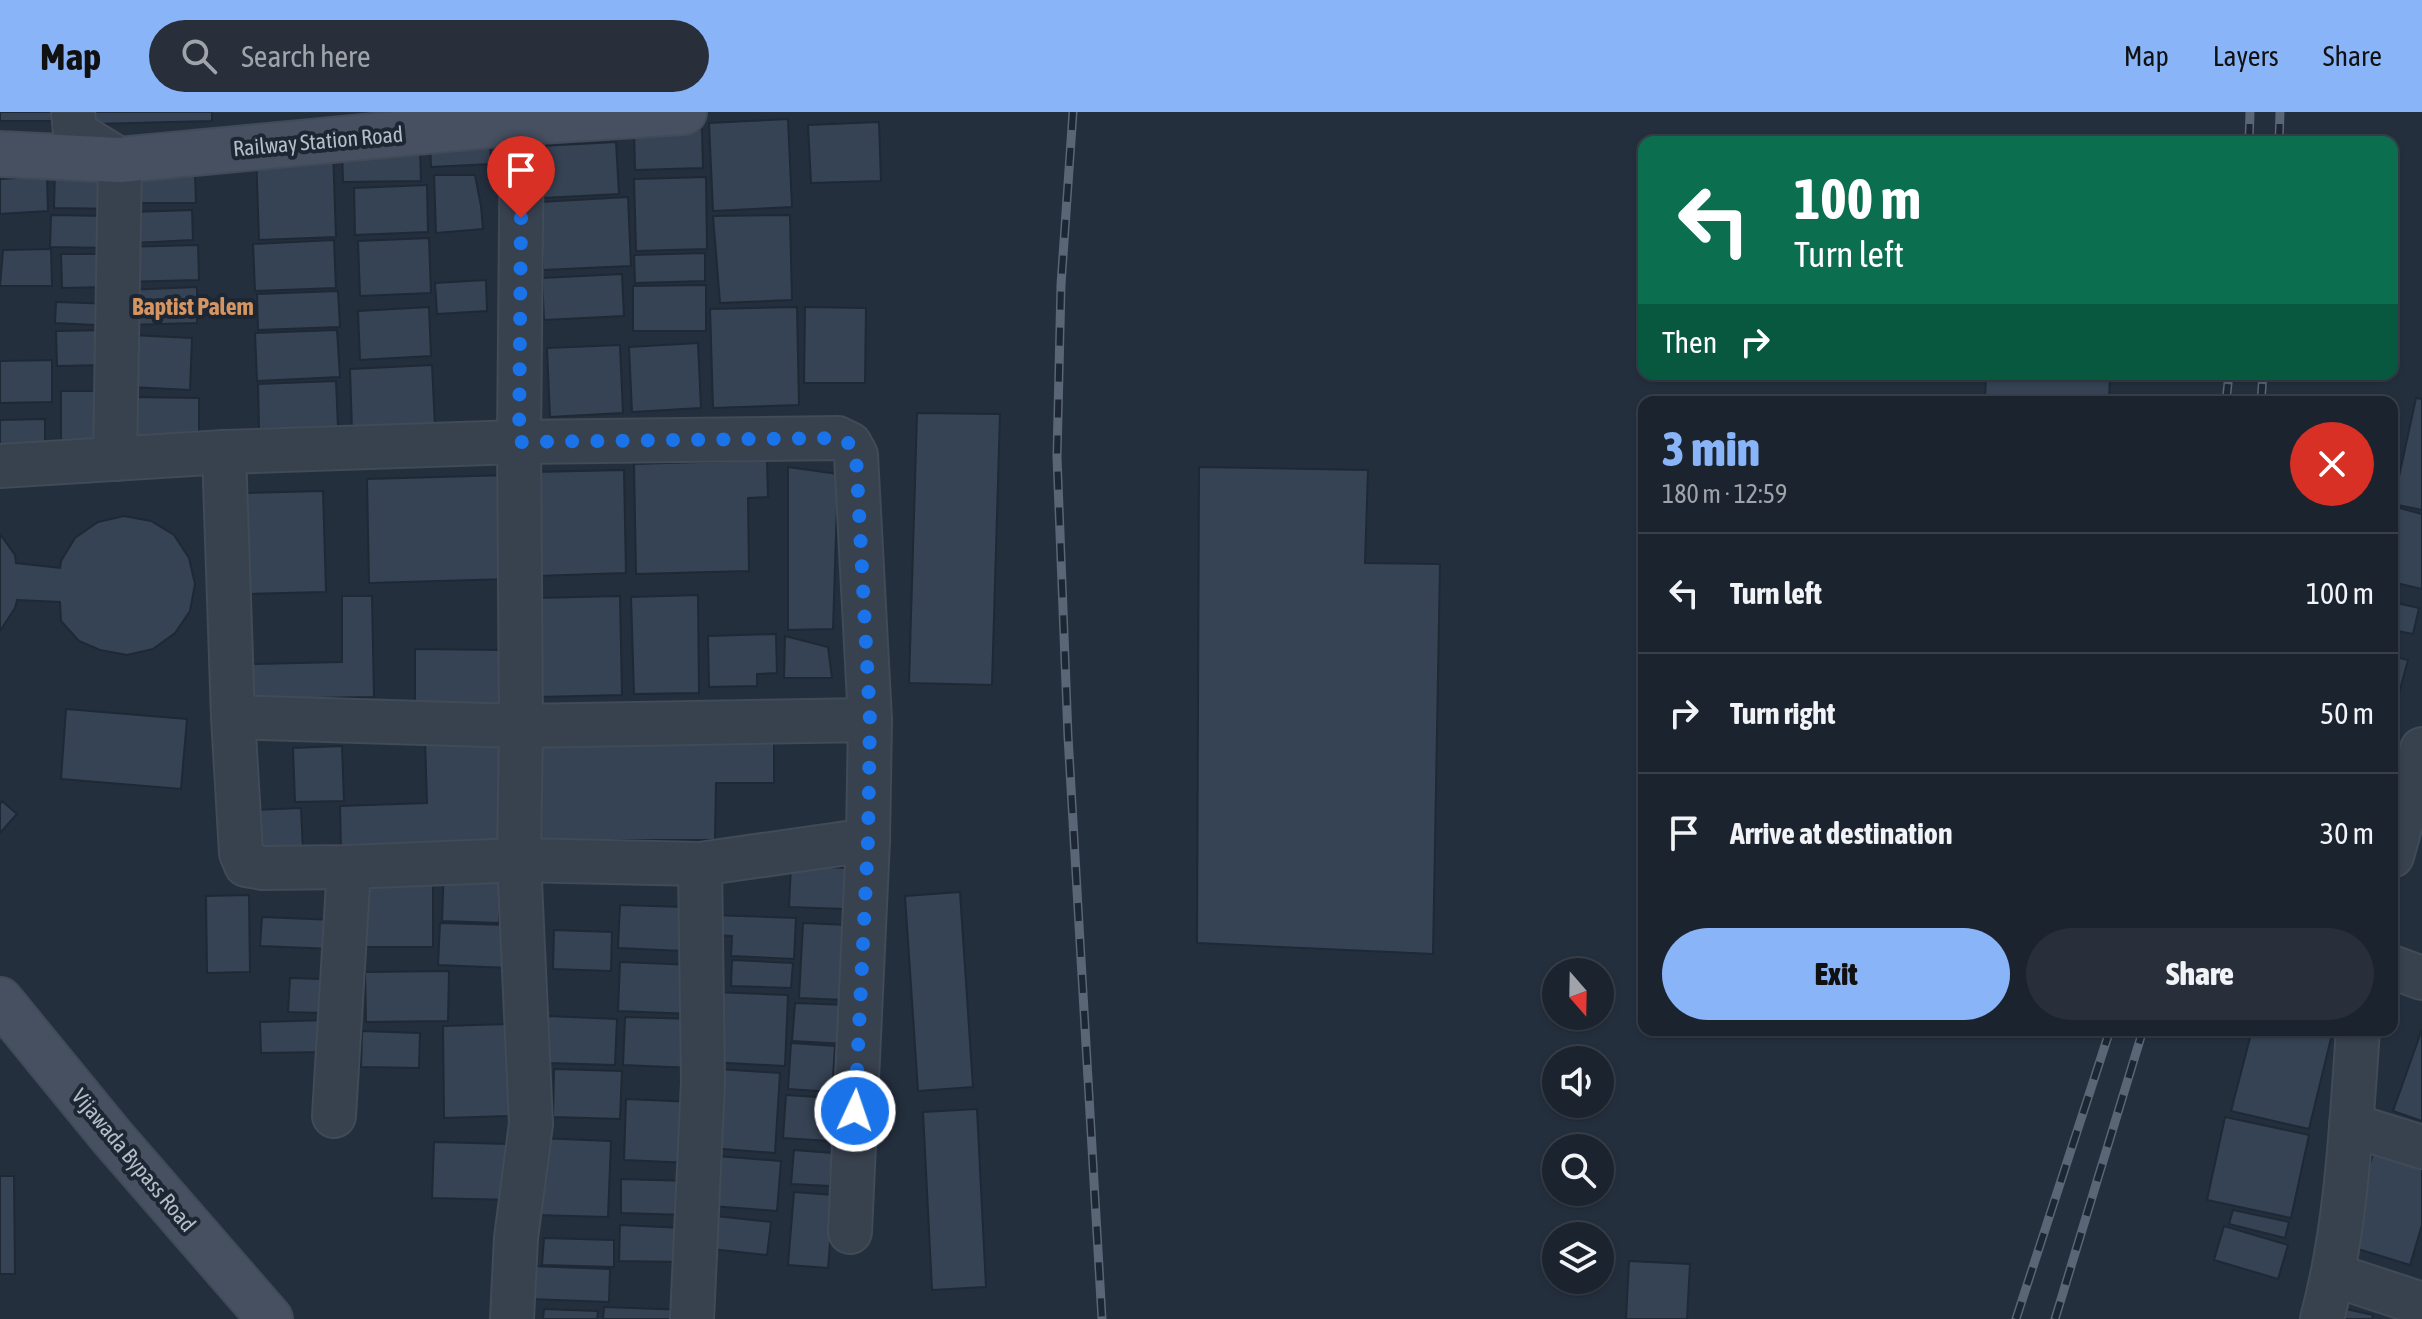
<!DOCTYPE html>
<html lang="en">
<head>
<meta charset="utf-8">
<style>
	body { margin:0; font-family:"Asap Condensed",sans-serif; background:#282f3a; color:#f1f3f6; height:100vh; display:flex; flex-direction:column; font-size:30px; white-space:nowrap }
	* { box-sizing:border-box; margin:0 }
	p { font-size:26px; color:#a0a4aa }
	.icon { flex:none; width:44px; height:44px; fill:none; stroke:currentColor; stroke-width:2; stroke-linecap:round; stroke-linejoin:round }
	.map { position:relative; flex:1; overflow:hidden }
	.panel { position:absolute; left:1638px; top:284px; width:760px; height:640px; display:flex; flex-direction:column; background:#1b232e; border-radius:16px; box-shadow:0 2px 6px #0004,0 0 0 2px #39404a }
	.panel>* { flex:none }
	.hud { position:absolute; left:1638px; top:24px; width:760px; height:244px; border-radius:16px; box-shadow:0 2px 6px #0004,0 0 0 2px #39404a; background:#0b6e4f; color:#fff; overflow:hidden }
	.needle { width:52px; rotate:160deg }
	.controls { position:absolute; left:1542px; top:846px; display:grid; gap:16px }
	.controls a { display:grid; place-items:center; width:72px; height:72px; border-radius:50%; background:#1b232e; box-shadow:0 2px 6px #0004,0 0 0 2px #39404a; font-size:40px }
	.pin { position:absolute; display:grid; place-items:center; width:68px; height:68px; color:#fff; margin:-82px -34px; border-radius:50% 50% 50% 0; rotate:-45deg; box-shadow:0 0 8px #0007 }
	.pin .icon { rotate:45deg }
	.me { position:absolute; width:88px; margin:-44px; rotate:3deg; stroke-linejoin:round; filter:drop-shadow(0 0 6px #0008) }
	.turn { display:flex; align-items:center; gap:28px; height:168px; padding:0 24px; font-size:36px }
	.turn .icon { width:104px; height:104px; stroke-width:2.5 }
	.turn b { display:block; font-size:56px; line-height:68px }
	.then { display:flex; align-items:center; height:76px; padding:0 24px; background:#0003; gap:16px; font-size:30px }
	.round { display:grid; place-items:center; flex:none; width:84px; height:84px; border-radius:42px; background:#282f3a }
	.head { display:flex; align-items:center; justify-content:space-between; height:136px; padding:0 24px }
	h1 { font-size:48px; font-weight:800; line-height:60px; color:#8ab4f8 }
	.button { display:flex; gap:16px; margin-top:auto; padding:16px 24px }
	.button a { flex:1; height:92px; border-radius:48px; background:#8ab4f8; color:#111; font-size:32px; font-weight:800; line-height:92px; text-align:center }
	.button a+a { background:#282f3a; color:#f1f3f6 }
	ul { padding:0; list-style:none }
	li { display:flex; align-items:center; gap:24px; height:120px; padding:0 24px; border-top:2px solid #39404a }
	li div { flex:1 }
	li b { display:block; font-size:30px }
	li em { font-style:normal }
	header { display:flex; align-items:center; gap:48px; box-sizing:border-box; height:112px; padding:0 40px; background:#8ab4f8; color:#111 }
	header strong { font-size:38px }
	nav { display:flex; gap:44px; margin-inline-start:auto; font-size:28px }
	.search { width:560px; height:72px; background:#282f3a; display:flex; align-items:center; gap:20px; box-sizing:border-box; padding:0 28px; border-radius:44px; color:#a0a4aa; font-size:30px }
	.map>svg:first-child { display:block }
</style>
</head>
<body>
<header>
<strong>Map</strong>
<div class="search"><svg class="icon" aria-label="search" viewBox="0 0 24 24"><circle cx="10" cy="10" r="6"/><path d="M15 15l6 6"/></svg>Search here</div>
<nav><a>Map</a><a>Layers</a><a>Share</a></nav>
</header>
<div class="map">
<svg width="2422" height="1207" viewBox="0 0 2422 1207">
	<rect width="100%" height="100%" fill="#242f3e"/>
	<g fill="#364354" stroke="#1f2835" stroke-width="2">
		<rect x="0" y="0" width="52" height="9"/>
		<polygon points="94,0 212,0 212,9 95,12"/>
		<polygon points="788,7 792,95 713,99 709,11"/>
		<polygon points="879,10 881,69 811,71 808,13"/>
		<polygon points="702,17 703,56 635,58 634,19"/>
		<polygon points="490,29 491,52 431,55 430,31"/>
		<polygon points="616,30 619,82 543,86 541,34"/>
		<polygon points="420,37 421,69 343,70 342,38"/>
		<polygon points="333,38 336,125 259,128 256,41"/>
		<polygon points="55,56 119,58 118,97 54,96"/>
		<polygon points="135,60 195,60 196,91 135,91"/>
		<polygon points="434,63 475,63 481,94 483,117 436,121"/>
		<polygon points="47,64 48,99 0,102 0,67"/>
		<polygon points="706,65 707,137 636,139 634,67"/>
		<polygon points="427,73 428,120 355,123 354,76"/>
		<polygon points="628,85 631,154 543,158 540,90"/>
		<polygon points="192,98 193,128 133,131 131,100"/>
		<polygon points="51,103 108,104 107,136 50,135"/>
		<polygon points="790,103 792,188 720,191 713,104"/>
		<polygon points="429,126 431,181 360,184 358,129"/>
		<polygon points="334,128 336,176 255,179 253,132"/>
		<polygon points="198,133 199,168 121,170 121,135"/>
		<polygon points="51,137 52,174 0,174 3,138"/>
		<polygon points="705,141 705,169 635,171 634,143"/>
		<polygon points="61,142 112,142 112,175 62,176"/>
		<polygon points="622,162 624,204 544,208 542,166"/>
		<polygon points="486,168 487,199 437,202 435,171"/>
		<polygon points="706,173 706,219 633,219 633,174"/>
		<polygon points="197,175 197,211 126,213 125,178"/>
		<polygon points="338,179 340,215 258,218 257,182"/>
		<polygon points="56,190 115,192 114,214 55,211"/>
		<polygon points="429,195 431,244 360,248 358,199"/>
		<polygon points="797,195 799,293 713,296 710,197"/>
		<polygon points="805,195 866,196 865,271 804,271"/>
		<polygon points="110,218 110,253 57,254 56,219"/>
		<polygon points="337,218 340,265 257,269 255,221"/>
		<polygon points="131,223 192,226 190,278 129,275"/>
		<polygon points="698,231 701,296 632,300 629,235"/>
		<polygon points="620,233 623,301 550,305 547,236"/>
		<polygon points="52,248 52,290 0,291 0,249"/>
		<polygon points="432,253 435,315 352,319 350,257"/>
		<polygon points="1986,262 2110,262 2109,290 1985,290"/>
		<polygon points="336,269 338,315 259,317 258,272"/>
		<polygon points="61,279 107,279 107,332 61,333"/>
		<polygon points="133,285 199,286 199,327 134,327"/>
		<polygon points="2416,286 2422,287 2422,398 2393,392"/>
		<polygon points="917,301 1000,302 992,573 909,571"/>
		<polygon points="45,307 45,342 0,342 0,308"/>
		<polygon points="767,348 768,385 748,386 749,459 636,462 634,352"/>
		<polygon points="788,355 838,362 833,517 788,518"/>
		<polygon points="1199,355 1368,358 1365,451 1440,452 1433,842 1197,831"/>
		<polygon points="624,358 626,461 537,464 534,360"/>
		<polygon points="510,363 512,467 369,471 367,367"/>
		<polygon points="323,379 326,480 249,482 246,381"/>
		<polygon points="2392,394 2422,402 2422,477 2392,470"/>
		<polygon points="124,404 151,409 174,423 189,446 195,472 190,499 175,521 153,537 127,543 100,538 79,529 61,509 60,490 17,488 15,496 0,519 0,422 15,443 16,451 60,456 61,449 75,426 98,410"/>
		<polygon points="698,483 699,581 634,582 631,485"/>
		<polygon points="342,484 372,484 374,585 250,587 249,552 342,550"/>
		<polygon points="620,484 622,583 539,585 537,486"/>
		<polygon points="2392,490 2419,496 2413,522 2392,518"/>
		<polygon points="776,522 777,561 757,562 757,574 709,575 708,524"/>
		<polygon points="785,524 828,535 832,566 784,566"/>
		<polygon points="415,537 506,538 504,597 415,596"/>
		<polygon points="2392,544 2408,548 2398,585 2392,584"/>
		<polygon points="66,597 187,607 181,677 61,667"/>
		<polygon points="542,618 774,619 774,671 716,671 715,728 541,728"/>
		<polygon points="505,624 508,736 341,740 340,694 427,691 425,627"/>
		<polygon points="342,634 344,689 295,690 293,636"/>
		<polygon points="2,689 17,702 0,721 0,692"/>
		<polygon points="301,696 303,739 255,740 253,698"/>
		<polygon points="791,753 847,756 845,797 789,795"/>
		<polygon points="444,754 502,756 499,811 442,809"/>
		<polygon points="359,762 433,762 433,835 360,835"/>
		<polygon points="960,780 973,975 918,979 905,784"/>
		<polygon points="249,783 250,860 207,861 206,784"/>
		<polygon points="620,793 685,795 683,839 618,836"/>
		<polygon points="711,803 796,806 794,847 731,844 732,824 711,823"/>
		<polygon points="262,805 335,808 334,837 260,834"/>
		<polygon points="440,811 509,813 508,856 438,853"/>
		<polygon points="803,811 849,813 845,888 799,886"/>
		<polygon points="554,818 612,820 611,859 553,857"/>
		<polygon points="732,848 793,851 791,876 731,874"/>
		<polygon points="620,850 694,853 692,902 618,899"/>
		<polygon points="449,859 448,909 366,910 365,860"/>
		<polygon points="290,866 322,867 321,901 288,900"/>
		<polygon points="712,880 788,883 785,954 709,950"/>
		<polygon points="795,891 848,893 846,932 792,929"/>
		<polygon points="548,904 617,907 615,953 546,951"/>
		<polygon points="625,905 695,907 692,956 623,953"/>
		<polygon points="329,908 329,940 261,941 260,910"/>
		<polygon points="509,912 510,1004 444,1006 443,914"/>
		<polygon points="2422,917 2422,1009 2393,999"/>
		<polygon points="2252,918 2333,918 2309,1017 2231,999"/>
		<polygon points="362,919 420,921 419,956 361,955"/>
		<polygon points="791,931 835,934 832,980 788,977"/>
		<polygon points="554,957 622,959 620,1007 553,1005"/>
		<polygon points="717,957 780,961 775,1041 711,1036"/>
		<polygon points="786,983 833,986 830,1029 783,1026"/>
		<polygon points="626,987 694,990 691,1051 624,1048"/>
		<polygon points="977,997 986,1175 932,1178 923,1000"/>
		<polygon points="2225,1005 2309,1023 2291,1106 2207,1088"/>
		<polygon points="537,1026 611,1029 608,1105 534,1103"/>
		<polygon points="434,1030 510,1032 509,1088 432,1086"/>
		<polygon points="794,1038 833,1041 830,1074 791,1072"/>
		<polygon points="2373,1042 2422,1057 2422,1113 2410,1153 2345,1133"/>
		<polygon points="716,1044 781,1049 777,1099 711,1094"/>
		<polygon points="0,1064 14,1064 15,1162 0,1162"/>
		<polygon points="621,1067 689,1069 687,1103 621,1101"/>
		<polygon points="794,1080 834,1083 828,1156 788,1153"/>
		<polygon points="2233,1098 2289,1110 2285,1126 2229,1112"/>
		<polygon points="715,1104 771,1110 767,1143 711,1137"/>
		<polygon points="620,1113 683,1116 681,1150 619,1149"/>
		<polygon points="2224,1114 2288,1133 2278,1167 2214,1148"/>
		<polygon points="544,1126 614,1128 614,1155 542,1153"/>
		<polygon points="1629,1149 1690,1152 1687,1207 1626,1207"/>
		<polygon points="530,1154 610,1157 609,1190 529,1187"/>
		<polygon points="604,1195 687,1198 687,1207 603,1207"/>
		<polygon points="2337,1195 2373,1203 2372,1207 2334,1207"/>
		<polygon points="544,1197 598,1199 597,1207 543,1207"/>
	</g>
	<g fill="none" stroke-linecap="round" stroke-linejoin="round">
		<g stroke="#414a57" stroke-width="46">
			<g id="street">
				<polyline points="73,0 75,20 120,48 115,347"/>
				<polyline points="224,340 233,605 241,741 246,753 263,756 349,755 519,748 700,752 868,728"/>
				<polyline points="0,354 224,340 519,330 838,326 850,332 856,343 870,608"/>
				<polyline points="233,605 521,614 870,608 868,728 850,1120"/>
				<polyline points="2392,744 2422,637"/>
				<polyline points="2392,855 2422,866"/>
				<polyline points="334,1004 349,755"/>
				<polyline points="2351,1013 2422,1035"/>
				<polyline points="2334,1163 2422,1192"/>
				<polyline points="512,1207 516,1126 531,1012 519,748 521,614 519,330 522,10"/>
				<polyline points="692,1207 703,970 700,752"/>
				<path d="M2322 1207C2347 1114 2351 1014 2358 918"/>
			</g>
		</g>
		<g stroke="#414a57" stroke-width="48">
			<g id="secondary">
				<polyline points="0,42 120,48 522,10 684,0"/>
				<polyline points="0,888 112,1025 270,1207"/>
			</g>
		</g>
		<use href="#street" stroke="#38414e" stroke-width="42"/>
		<use href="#secondary" stroke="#465061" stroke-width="44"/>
		<g stroke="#5a6575" stroke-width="9">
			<g id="rail">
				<polyline points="1073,0 1061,173 1057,345 1068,624 1102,1207"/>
				<polyline points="2249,30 2250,0"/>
				<polyline points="2279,30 2280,0"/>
				<polyline points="2226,290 2229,262"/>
				<polyline points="2261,290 2263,262"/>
				<polyline points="2016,1207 2110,918"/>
				<polyline points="2055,1207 2143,918"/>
			</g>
		</g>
		<use href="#rail" stroke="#1d2633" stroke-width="6" stroke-dasharray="18" stroke-linecap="butt"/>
	</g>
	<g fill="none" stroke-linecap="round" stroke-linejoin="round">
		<polyline stroke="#1a73e8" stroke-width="14" stroke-dasharray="0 25.2" points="521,106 519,330 838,326 850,332 856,343 870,608 868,728 855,999"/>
	</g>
	<g text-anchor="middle" stroke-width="8" stroke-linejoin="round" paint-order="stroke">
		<g font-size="22" fill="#b4bcc9" stroke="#1d2633">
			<text transform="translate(318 29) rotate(-5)" y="8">Railway Station Road</text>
			<text transform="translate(134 1048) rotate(50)" y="8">Vijawada Bypass Road</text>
		</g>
		<g font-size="24" font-weight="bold" fill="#d59563" stroke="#1d2633">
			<text x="193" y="203">Baptist Palem</text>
		</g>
	</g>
</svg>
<div class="controls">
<a><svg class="needle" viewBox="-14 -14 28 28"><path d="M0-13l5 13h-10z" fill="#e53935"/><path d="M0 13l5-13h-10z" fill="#a0a4aa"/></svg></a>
<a><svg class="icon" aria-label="sound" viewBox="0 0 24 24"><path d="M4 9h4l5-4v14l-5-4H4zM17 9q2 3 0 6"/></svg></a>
<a><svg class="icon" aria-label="search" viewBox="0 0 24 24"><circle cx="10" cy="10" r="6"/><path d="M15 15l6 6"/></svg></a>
<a><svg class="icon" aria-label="layers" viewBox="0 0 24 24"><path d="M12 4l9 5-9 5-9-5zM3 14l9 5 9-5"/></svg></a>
</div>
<div class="pin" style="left:521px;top:106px;background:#d93025"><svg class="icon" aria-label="arrive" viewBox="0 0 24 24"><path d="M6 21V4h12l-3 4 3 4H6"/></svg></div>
<svg class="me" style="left:855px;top:999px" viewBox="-20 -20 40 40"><circle r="17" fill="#1a73e8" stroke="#fff" stroke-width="3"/><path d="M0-11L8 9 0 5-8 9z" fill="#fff"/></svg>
<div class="hud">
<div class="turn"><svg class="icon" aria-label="left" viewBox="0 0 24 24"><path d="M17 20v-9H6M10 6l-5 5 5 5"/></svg><div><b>100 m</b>Turn left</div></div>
<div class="then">Then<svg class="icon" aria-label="right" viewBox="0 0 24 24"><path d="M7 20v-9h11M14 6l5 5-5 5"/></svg></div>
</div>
<section class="panel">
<div class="head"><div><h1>3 min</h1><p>180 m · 12:59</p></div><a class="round" style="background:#d93025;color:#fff"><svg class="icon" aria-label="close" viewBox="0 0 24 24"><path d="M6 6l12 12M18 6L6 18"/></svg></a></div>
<ul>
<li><svg class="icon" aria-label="left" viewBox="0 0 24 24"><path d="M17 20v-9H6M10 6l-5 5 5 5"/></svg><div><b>Turn left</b></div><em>100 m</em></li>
<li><svg class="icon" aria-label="right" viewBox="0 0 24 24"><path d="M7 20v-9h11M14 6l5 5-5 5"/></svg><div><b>Turn right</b></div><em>50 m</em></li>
<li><svg class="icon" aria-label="arrive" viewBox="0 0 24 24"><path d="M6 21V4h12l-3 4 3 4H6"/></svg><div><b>Arrive at destination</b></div><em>30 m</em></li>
</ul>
<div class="button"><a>Exit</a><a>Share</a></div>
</section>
</div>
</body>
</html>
